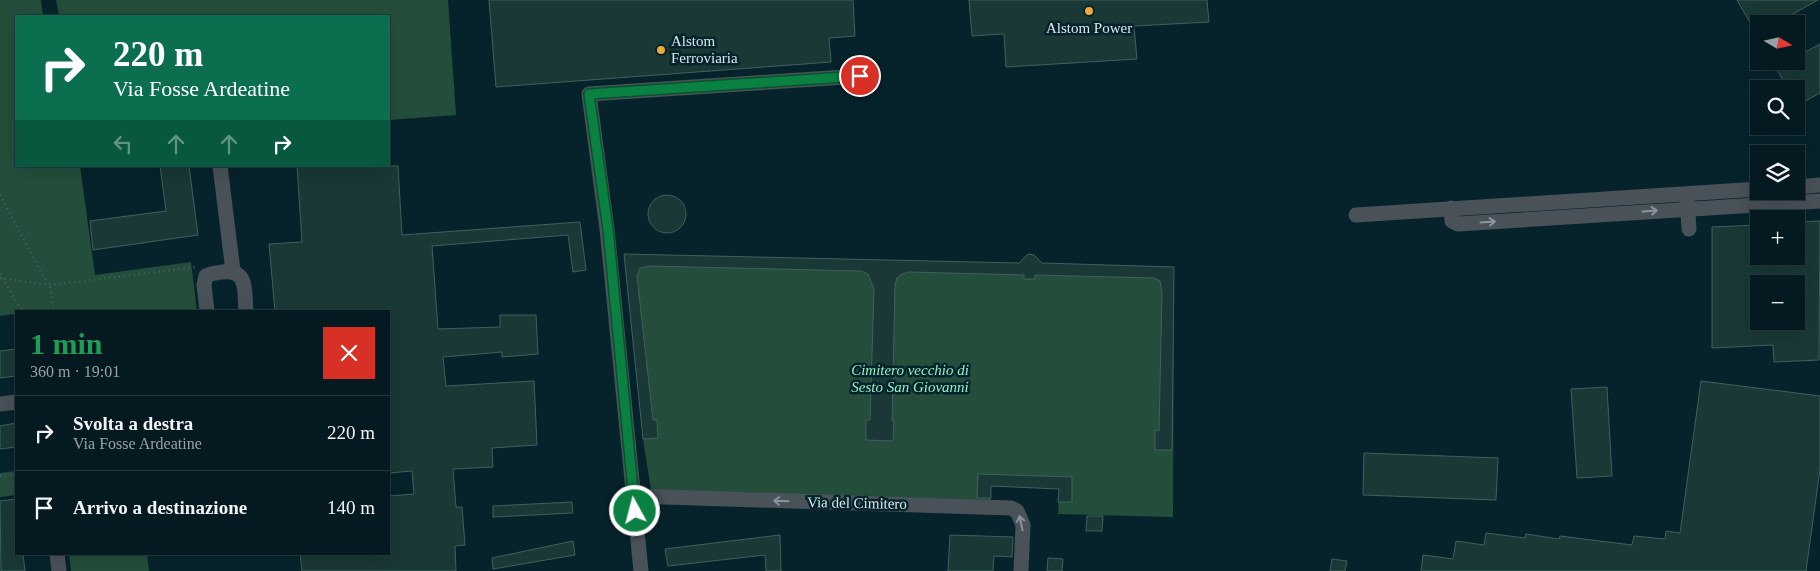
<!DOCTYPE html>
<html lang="it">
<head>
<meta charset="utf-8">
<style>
	body { margin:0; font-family:"Times New Roman",serif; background:#0d2329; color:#f1f3f6; height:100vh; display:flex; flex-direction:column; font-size:19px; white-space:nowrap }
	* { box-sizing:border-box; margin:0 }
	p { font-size:16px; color:#97a1a5 }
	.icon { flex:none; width:28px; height:28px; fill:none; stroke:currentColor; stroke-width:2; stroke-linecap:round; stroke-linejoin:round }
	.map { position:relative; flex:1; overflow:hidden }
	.sheet { position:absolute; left:15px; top:310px; width:375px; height:245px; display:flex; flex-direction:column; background:#041a20; border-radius:0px; box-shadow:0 5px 20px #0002,0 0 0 1px #25383e }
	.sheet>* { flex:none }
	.banner { position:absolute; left:15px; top:15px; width:375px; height:152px; border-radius:0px; box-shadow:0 5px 20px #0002,0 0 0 1px #25383e; background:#0b6e4f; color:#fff; overflow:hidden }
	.needle { width:32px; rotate:99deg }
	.buttons { position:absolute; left:1750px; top:15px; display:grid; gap:10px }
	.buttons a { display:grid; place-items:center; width:55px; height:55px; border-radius:0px; background:#041a20; box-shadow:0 5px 20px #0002,0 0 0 1px #25383e; font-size:25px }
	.pin { position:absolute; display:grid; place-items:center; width:42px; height:42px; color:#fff; margin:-21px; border:2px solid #fff; border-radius:50%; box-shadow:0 1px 5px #0007 }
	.me { position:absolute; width:55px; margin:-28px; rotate:353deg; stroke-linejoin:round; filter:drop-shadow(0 0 4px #0008) }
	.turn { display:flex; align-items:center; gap:18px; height:105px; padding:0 15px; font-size:22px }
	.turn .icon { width:65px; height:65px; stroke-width:2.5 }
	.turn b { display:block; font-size:35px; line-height:42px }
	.lanes { display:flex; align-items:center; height:48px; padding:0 15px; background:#0003; justify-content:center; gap:25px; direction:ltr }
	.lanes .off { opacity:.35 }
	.round { display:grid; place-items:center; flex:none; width:52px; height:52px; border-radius:0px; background:#0d2329 }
	.overview { display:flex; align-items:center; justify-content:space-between; height:85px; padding:0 15px }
	h1 { font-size:30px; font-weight:600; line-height:38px; color:#1e9e55 }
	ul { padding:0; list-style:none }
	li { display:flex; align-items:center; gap:15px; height:75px; padding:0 15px; border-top:1px solid #25383e }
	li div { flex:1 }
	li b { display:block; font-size:19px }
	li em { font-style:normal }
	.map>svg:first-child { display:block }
</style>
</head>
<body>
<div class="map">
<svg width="1820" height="571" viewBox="0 0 1820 571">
	<rect width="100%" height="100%" fill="#06232b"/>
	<g fill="#244e3b">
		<polygon points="0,0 41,0 43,16 16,16 16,166 80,166 95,275 191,262 197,311 16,311 16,319 13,314 0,316"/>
		<polygon points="56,0 448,0 456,115 389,120 389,16 59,16"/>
		<polygon points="624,254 1174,267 1173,517 1058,514 1059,489 991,486 991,500 651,490 643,439"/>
		<polygon points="16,471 16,495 0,497 0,473"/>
		<polygon points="69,554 147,554 149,571 71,571"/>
	</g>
	<g fill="#193836" stroke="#40605e" fill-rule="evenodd">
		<polygon points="489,0 853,0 855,36 829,38 831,62 496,87"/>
		<polygon points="969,0 1207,0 1209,22 1134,26 1137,59 1006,67 1004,34 972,36"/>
		<polygon points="1737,0 1818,0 1775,24 1759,24 1759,38"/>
		<polygon points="1820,44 1820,93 1796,106 1796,89 1788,89 1776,68 1788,61 1796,61 1796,57"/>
		<polygon points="160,166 189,166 198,235 93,250 90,221 166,211"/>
		<polygon points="297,166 398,166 402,235 580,222 586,270 573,272 568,235 432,246 438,329 500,327 500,315 536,315 538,354 502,357 502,352 443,357 446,386 534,381 537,445 492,448 493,467 453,469 456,507 462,507 465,545 455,546 456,571 302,571 300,554 389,554 389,496 414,494 412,471 389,473 389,311 275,311 269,244 302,242"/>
		<circle cx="667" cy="214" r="19"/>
		<path d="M1820 221 1819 360 1774 362 1773 345 1712 348V227L1759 225V256H1796V222ZM1759 284H1796V321H1759Z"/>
		<polygon points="624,254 1019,263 1028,254 1034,255 1042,263 1174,267 1172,450 1155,450 1155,430 1159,431 1162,293 1160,281 1154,278 1035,275 1035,279 1024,279 1024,275 909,272 902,274 897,278 895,285 892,420 894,420 893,441 866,440 866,420 870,420 874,289 868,274 861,271 650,266 640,268 637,276 653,420 657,420 658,438 643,439"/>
		<polygon points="16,349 16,376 0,378 0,351"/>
		<polygon points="1701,381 1820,396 1820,469 1806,571 1421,571 1423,555 1453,559 1456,541 1484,545 1486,533 1525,538 1526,534 1559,539 1560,536 1632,545 1634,536 1665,539 1666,531 1680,533"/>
		<polygon points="1607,387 1612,476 1577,478 1571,389"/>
		<polygon points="16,423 16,447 0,449 0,426"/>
		<polygon points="1364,453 1498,458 1496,500 1363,495"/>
		<polygon points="978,474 1072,477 1072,502 1058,502 1059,489 991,486 991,498 977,498"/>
		<polygon points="16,499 16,554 23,554 25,571 1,571 0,501"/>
		<polygon points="572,502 573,513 493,517 493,506"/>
		<polygon points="1087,516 1103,516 1102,531 1086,531"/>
		<polygon points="780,535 781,571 766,571 765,555 668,566 665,549"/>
		<polygon points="950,535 1013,537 1012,557 994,556 993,571 948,571"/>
		<polygon points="573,541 575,555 493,569 492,558"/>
		<polygon points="1048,558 1063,559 1062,571 1047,571"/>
		<polygon points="1332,559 1347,561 1345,571 1330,571"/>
	</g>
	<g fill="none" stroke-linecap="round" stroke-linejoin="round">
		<g stroke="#486168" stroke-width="2.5" stroke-dasharray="1 4" stroke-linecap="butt">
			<polyline points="0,195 42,274 50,285 54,311"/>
			<polyline points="0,274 22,311"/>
			<polyline points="0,278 50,285 196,267"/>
			<polyline points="0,476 16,474"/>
		</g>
		<g stroke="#495159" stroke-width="15">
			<polyline points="220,166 233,271"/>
			<polyline points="1796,187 1820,185"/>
			<polyline points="1687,198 1689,229"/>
			<polyline points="1451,208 1452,221 1458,224 1820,201"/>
			<polyline points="1356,215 1759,189"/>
			<path d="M207 311 204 285 206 276C211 273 217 273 222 272 249 269 244 291 246 311"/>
			<polyline points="0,404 16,402"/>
			<polyline points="634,496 1011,508 1017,511 1023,525 1021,571"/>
			<polyline points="57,554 59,571"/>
			<polyline points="641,571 607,229 589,94 860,76"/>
		</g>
	</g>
	<defs><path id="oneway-shaft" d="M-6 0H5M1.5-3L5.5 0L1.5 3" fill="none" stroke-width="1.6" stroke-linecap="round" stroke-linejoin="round" transform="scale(1.25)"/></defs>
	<g stroke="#89949c">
		<use href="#oneway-shaft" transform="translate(1650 211) rotate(-4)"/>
		<use href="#oneway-shaft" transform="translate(1488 222) rotate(-4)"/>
		<use href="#oneway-shaft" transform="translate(781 501) rotate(-178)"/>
		<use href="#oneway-shaft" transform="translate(1021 523) rotate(-102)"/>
	</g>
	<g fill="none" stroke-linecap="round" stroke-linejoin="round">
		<g stroke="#07532c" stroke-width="12">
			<polyline id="route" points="635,511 608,229 589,94 860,76"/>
		</g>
		<use href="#route" stroke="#0b8043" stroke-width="9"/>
	</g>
	<g fill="#eea83c" stroke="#06232b" stroke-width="2">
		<circle cx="1089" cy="11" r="5"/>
		<circle cx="661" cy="50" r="5"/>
	</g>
	<g text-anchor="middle" stroke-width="5" stroke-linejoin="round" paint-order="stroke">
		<g font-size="15" fill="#d7e7ed" stroke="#06232b">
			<text x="1089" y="33">Alstom Power</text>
			<text x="671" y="46" text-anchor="start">Alstom<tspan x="671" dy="17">Ferroviaria</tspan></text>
		</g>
		<g font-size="15" font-style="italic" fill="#8cf4c2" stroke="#06232b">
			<text x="910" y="375">Cimitero vecchio di<tspan x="910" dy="17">Sesto San Giovanni</tspan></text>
		</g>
		<g font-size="15" fill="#d7e7ed" stroke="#06232b">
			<text transform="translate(857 503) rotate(1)" y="5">Via del Cimitero</text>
		</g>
	</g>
</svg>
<div class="buttons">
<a><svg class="needle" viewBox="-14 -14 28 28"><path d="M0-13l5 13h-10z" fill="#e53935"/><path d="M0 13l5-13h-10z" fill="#97a1a5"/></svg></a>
<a><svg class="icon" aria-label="search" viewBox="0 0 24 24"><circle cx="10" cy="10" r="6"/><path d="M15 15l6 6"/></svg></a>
<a><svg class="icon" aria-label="layers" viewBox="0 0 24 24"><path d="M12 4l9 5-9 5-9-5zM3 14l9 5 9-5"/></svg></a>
<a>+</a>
<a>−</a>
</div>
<div class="pin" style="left:860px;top:76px;background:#d93025"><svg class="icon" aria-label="arrive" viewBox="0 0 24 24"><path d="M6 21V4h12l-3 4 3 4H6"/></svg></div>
<svg class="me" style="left:635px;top:511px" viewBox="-20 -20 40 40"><circle r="17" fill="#0b8043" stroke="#fff" stroke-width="3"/><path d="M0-11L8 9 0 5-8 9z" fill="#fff"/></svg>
<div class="banner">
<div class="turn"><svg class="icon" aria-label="right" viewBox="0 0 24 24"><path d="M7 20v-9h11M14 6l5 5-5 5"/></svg><div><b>220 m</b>Via Fosse Ardeatine</div></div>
<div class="lanes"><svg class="icon off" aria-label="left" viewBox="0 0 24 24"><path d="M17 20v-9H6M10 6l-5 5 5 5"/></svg><svg class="icon off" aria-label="ahead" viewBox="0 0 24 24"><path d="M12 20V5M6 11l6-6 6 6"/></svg><svg class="icon off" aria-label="ahead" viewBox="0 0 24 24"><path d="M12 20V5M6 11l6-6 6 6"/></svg><svg class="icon" aria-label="right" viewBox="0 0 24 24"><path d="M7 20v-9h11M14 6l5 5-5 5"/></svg></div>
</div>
<section class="sheet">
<div class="overview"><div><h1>1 min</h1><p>360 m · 19:01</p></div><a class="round" style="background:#d93025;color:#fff"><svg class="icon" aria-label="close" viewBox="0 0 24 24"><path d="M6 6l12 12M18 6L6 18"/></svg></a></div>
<ul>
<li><svg class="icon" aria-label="right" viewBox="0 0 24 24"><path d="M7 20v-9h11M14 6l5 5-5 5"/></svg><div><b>Svolta a destra</b><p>Via Fosse Ardeatine</p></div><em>220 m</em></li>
<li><svg class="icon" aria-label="arrive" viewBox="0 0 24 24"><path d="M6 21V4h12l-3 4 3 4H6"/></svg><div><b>Arrivo a destinazione</b></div><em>140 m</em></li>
</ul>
</section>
</div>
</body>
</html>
